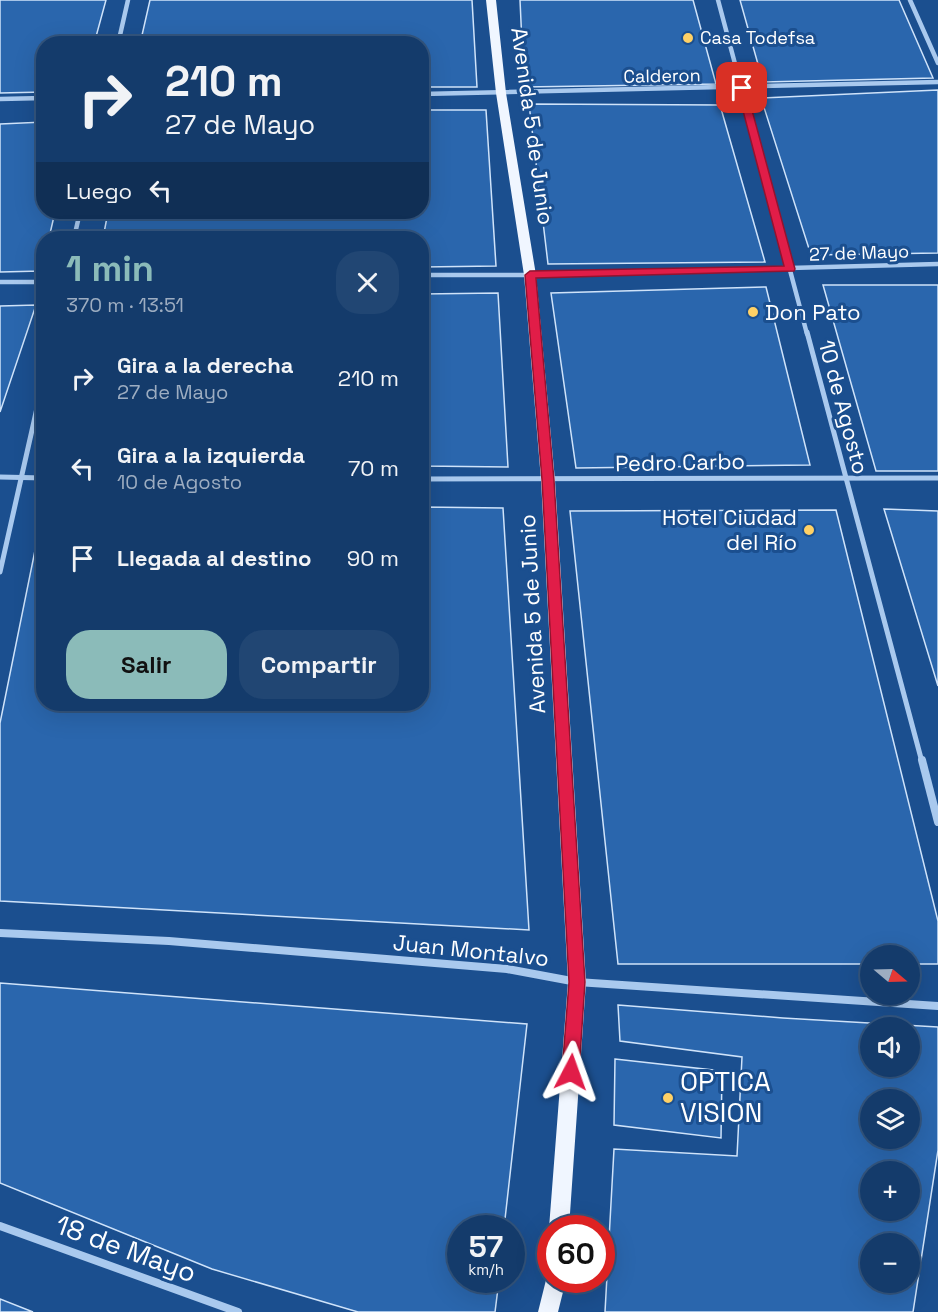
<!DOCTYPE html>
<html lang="es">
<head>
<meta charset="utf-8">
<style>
	body { margin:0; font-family:"Space Grotesk",sans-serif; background:#214673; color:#f1f3f6; height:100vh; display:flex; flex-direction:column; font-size:22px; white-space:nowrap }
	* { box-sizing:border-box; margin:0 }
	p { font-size:20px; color:#9dadc1 }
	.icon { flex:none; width:33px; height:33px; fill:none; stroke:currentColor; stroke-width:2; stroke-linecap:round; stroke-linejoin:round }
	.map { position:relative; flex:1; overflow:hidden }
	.side { position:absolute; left:36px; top:231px; width:393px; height:480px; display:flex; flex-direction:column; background:#143b6b; border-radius:24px; box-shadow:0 6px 24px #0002,0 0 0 2px #33557e }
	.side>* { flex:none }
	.guide { position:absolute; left:36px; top:36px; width:393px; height:183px; border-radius:24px; box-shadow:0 6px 24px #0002,0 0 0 2px #33557e; background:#143b6b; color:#f1f3f6; overflow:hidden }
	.needle { width:39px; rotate:109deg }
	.buttons { position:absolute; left:860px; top:945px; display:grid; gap:12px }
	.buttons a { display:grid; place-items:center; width:60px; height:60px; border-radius:50%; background:#143b6b; box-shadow:0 6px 24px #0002,0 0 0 2px #33557e; font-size:30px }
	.speed { position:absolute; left:447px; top:1215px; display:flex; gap:12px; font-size:30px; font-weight:700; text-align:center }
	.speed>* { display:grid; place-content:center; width:78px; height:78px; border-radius:50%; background:#143b6b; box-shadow:0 6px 24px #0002,0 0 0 2px #33557e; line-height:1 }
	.speed small { font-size:15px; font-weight:400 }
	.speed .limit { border:9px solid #d22; background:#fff; color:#111 }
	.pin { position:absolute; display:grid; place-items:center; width:51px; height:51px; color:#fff; margin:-26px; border-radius:12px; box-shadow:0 3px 9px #0006 }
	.me { position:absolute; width:66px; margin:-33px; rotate:4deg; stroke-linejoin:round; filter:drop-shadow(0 0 4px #0008) }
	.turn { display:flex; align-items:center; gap:21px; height:126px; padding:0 30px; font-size:27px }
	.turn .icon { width:78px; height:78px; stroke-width:2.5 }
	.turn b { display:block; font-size:42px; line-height:51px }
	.then { display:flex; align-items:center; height:57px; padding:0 30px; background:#0003; gap:12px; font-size:22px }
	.round { display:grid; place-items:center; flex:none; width:63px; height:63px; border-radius:24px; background:#214673 }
	.summary { display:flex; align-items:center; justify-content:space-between; height:102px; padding:0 30px }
	h1 { font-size:36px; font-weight:600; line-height:45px; color:#8bbbb9 }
	.action { display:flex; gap:12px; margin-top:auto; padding:12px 30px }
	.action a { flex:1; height:69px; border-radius:24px; background:#8bbbb9; color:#111; font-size:24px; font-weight:600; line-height:69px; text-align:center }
	.action a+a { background:#214673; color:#f1f3f6 }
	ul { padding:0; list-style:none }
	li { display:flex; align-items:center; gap:18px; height:90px; padding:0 30px }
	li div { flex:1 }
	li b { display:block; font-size:22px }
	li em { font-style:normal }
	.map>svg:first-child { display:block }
</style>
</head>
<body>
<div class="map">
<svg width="938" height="1312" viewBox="0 0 938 1312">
	<rect width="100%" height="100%" fill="#1b4f8f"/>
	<g fill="#2a66ad" stroke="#cfe3fa" stroke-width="1.5" fill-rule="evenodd">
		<polygon points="0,0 106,0 94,44 44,44 44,92 0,93"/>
		<polygon points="150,0 472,0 477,87 422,87 422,44 140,44"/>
		<polygon points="520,0 693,0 716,84 524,87"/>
		<polygon points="740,0 899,0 933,78 763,82"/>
		<polygon points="938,90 938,253 811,255 761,98"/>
		<polygon points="529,104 720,105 765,262 548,264"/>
		<polygon points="422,110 486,110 496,266 422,267 422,238 103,238 108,212 422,212"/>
		<polygon points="44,122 44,212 55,212 49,238 44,238 41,271 0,272 0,124"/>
		<polygon points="823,285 938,285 938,471 876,471"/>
		<polygon points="766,287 810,465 576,468 551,293"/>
		<polygon points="498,293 508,467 422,466 422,294"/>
		<polygon points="36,305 0,412 0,306"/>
		<polygon points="44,506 44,704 422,704 422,507 503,508 529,930 0,901 0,723"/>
		<polygon points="884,509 938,511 938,686"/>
		<polygon points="836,510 938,921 938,964 909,964 909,956 870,956 870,964 618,964 570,511"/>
		<polygon points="0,983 527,1024 504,1228 460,1228 460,1280 499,1280 495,1312 358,1312 212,1269 0,1183"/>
		<path d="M618 1005 783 1018 938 1027V1150L913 1312H605L614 1149 737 1156 742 1057 620 1041ZM870 1028H909V1066H870ZM870 1100H909V1138H870ZM870 1172H909V1210H870ZM870 1244H909V1282H870Z"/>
		<polygon points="615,1059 722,1071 721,1138 614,1125"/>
		<polygon points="0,1299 33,1312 0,1312"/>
	</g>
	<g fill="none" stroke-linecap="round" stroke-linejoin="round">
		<g stroke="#a9c9ee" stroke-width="4.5">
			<polyline points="718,0 807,334"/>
			<polyline points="910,0 938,63"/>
			<polyline points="118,44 128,0"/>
			<polyline points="422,94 938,82"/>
			<polyline points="0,99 44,98"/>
			<polyline points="74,238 80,212"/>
			<polyline points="422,275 530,275 938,264"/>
			<polyline points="0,282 44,282"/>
		</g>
		<g stroke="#a9c9ee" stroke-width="5">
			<polyline points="807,332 922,762"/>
			<polyline points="0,477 44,478"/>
			<polyline points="422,479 938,478"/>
			<polyline points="0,572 44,377"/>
		</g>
		<g stroke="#a9c9ee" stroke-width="8">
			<polyline points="922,760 938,822"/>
			<polyline points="0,933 169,941 507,969 577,982 938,1006"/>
			<polyline points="0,1226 238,1312"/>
		</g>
		<g fill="#f0f6ff" fill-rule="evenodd">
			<polygon points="486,0 496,0 506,93 536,275 555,480 586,982 569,1228 550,1228 550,1231 549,1228 568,982 541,480 524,275 496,93"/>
			<polygon points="550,1272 550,1280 566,1280 558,1312 538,1312 546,1280"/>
		</g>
	</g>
	<polygon fill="#e11d48" stroke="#92132f" stroke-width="1.5" points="738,86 746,88 795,269 794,271 536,278 554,480 585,982 579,1072 577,1077 571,1080 565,1077 562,1072 569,982 542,480 525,275 530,271 784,266 737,88"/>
	<g fill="#ffd166" stroke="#1b4f8f" stroke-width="2">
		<circle cx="688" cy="38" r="6"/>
		<circle cx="753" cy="312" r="6"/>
		<circle cx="809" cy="530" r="6"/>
		<circle cx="668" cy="1098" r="6"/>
	</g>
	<g text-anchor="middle" stroke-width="6" stroke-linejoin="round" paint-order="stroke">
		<g font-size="18" fill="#fff" stroke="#1b4f8f" text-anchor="start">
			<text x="700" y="44">Casa Todefsa</text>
		</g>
		<g font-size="18" fill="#fff" stroke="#1b4f8f">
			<text transform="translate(662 76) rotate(-1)" y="6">Calderon</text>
			<text transform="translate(859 253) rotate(-2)" y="6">27 de Mayo</text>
		</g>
		<g font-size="22" fill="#fff" stroke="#1b4f8f">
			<text transform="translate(533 126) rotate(82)" y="8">Avenida 5 de Junio</text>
			<text transform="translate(844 407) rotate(75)" y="8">10 de Agosto</text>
			<text transform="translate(680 462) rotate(-1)" y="8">Pedro Carbo</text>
			<text transform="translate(532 614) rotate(-93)" y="8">Avenida 5 de Junio</text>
			<text transform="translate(471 950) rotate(6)" y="8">Juan Montalvo</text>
		</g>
		<g font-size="22" fill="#fff" stroke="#1b4f8f" text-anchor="start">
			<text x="765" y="320">Don Pato</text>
			<text x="797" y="525" text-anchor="end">Hotel Ciudad<tspan x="797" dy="25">del Río</tspan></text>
		</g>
		<g font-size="27" fill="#fff" stroke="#1b4f8f" text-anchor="start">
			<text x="680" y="1091">OPTICA<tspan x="680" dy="31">VISION</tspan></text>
		</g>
		<g font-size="27" fill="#fff" stroke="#1b4f8f">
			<text transform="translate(126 1249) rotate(20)" y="9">18 de Mayo</text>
		</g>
	</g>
</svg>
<div class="buttons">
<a><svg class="needle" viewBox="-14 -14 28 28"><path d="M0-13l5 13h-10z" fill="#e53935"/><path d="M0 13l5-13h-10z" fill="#9dadc1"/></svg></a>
<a><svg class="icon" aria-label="sound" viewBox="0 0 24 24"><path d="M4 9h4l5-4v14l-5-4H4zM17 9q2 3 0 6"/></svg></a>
<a><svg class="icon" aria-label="layers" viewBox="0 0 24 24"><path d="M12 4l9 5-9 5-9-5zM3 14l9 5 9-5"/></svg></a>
<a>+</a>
<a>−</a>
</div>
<div class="speed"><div>57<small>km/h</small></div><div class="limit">60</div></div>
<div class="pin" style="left:742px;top:88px;background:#d93025"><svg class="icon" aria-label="arrive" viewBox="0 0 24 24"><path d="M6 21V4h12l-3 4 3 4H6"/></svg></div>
<svg class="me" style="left:571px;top:1072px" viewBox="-20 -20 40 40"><path d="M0-17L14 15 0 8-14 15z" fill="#e11d48" stroke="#fff" stroke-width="4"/></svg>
<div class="guide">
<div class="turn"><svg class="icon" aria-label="right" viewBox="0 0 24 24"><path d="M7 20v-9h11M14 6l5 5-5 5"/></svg><div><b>210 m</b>27 de Mayo</div></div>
<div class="then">Luego<svg class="icon" aria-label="left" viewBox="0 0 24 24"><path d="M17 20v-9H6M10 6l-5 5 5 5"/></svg></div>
</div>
<section class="side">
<div class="summary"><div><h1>1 min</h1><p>370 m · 13:51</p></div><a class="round"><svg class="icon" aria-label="close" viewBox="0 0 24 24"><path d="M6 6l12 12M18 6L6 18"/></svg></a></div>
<ul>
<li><svg class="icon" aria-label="right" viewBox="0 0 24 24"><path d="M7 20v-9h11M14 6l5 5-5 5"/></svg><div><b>Gira a la derecha</b><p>27 de Mayo</p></div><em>210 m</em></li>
<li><svg class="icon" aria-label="left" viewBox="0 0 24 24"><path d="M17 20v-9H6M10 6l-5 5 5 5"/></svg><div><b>Gira a la izquierda</b><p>10 de Agosto</p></div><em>70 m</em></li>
<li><svg class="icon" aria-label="arrive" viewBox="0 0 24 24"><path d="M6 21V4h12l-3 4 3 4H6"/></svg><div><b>Llegada al destino</b></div><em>90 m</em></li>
</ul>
<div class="action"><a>Salir</a><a>Compartir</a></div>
</section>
</div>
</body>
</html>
